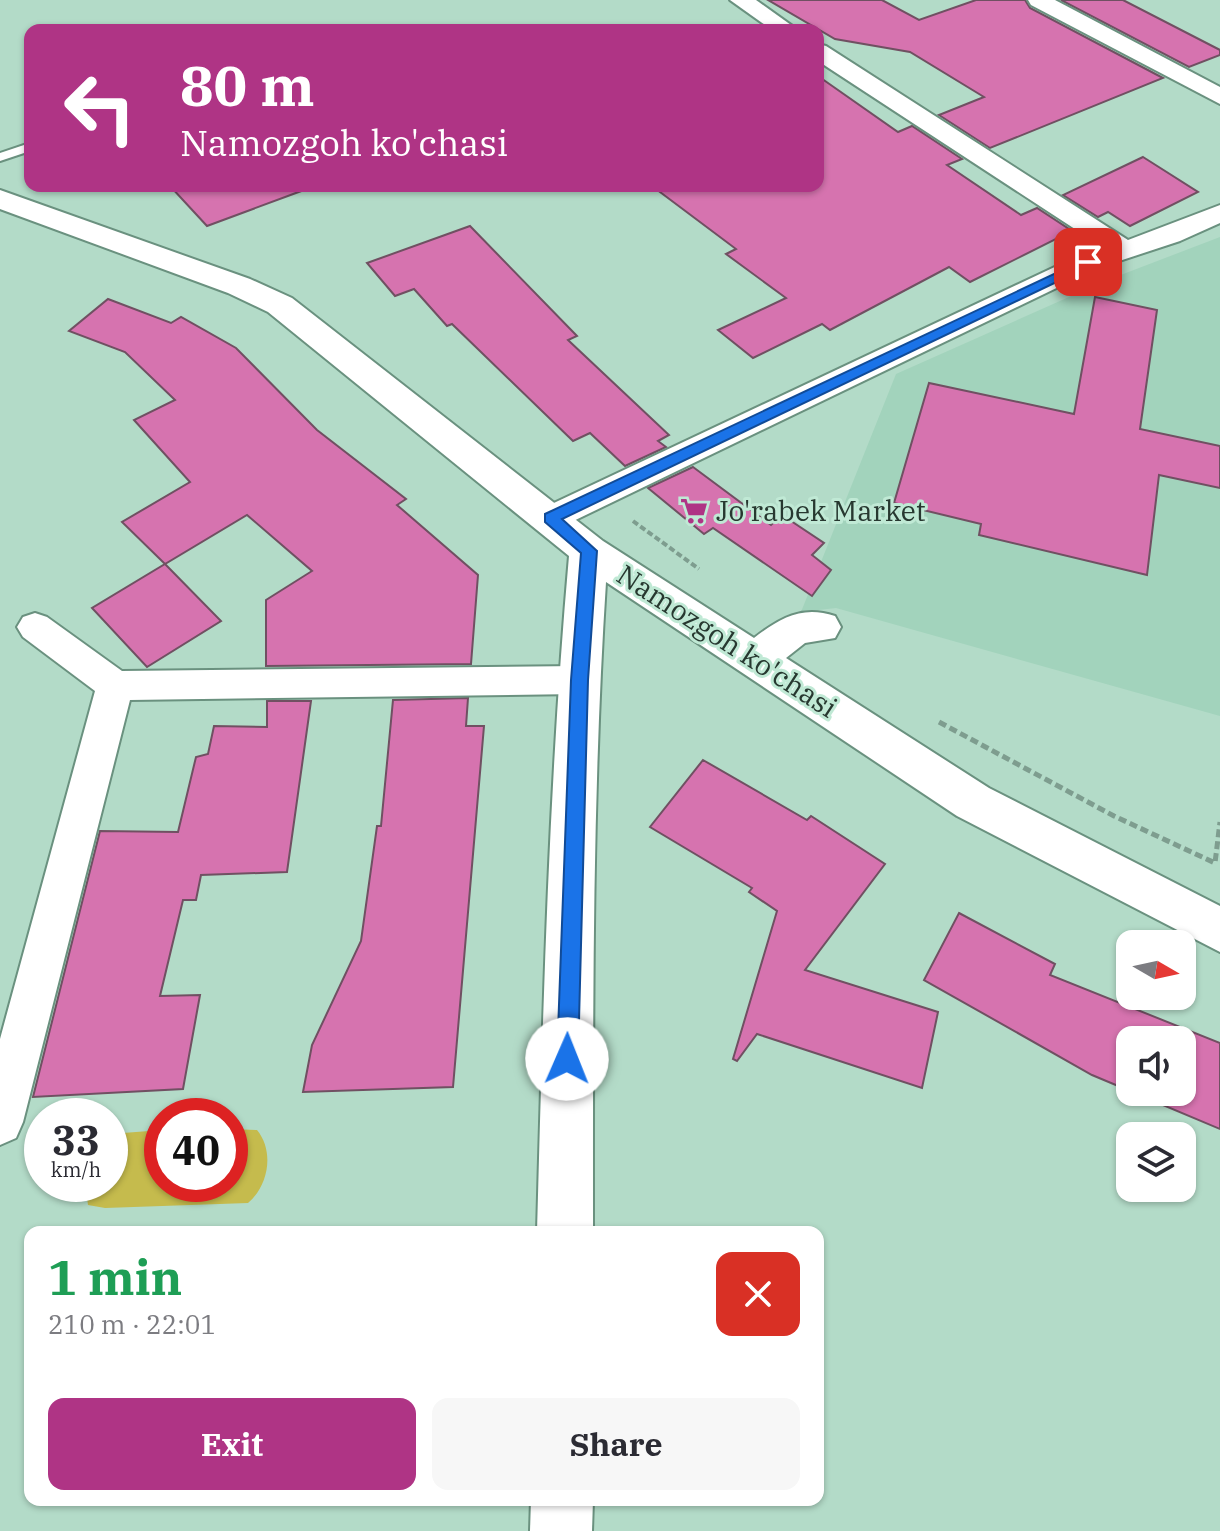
<!DOCTYPE html>
<html lang="en">
<head>
<meta charset="utf-8">
<style>
	body { margin:0; font-family:"IBM Plex Serif",serif; background:#f7f7f7; color:#2b2b33; height:100vh; display:flex; flex-direction:column; font-size:30px; white-space:nowrap }
	* { box-sizing:border-box; margin:0 }
	p { font-size:26px; color:#7c7c81 }
	.icon { flex:none; width:44px; height:44px; fill:none; stroke:currentColor; stroke-width:2; stroke-linecap:round; stroke-linejoin:round }
	.map { position:relative; flex:1; overflow:hidden }
	.side { position:absolute; left:24px; top:1226px; width:800px; height:280px; display:flex; flex-direction:column; background:#fff; border-radius:16px; box-shadow:0 2px 6px #0004 }
	.side>* { flex:none }
	.guide { position:absolute; left:24px; top:24px; width:800px; height:168px; border-radius:16px; box-shadow:0 2px 6px #0004; background:#af3485; color:#fff; overflow:hidden }
	.needle { width:52px; rotate:99deg }
	.fabs { position:absolute; left:1116px; top:930px; display:grid; gap:16px }
	.fabs a { display:grid; place-items:center; width:80px; height:80px; border-radius:16px; background:#fff; box-shadow:0 2px 6px #0004; font-size:40px }
	.speed { position:absolute; left:24px; top:1098px; display:flex; gap:16px; font-size:40px; font-weight:700; text-align:center }
	.speed>* { display:grid; place-content:center; width:104px; height:104px; border-radius:50%; background:#fff; box-shadow:0 2px 6px #0004; line-height:1 }
	.speed small { font-size:20px; font-weight:400 }
	.speed .limit { border:12px solid #d22; background:#fff; color:#111 }
	.pin { position:absolute; display:grid; place-items:center; width:68px; height:68px; color:#fff; margin:-34px; border-radius:16px; box-shadow:0 4px 12px #0006 }
	.me { position:absolute; width:88px; margin:-44px; rotate:1deg; stroke-linejoin:round; filter:drop-shadow(0 0 6px #0008) }
	.turn { display:flex; align-items:center; gap:28px; height:168px; padding:0 24px; font-size:36px }
	.turn .icon { width:104px; height:104px; stroke-width:2.5 }
	.turn b { display:block; font-size:56px; line-height:68px }
	.round { display:grid; place-items:center; flex:none; width:84px; height:84px; border-radius:16px; background:#f7f7f7 }
	.summary { display:flex; align-items:center; justify-content:space-between; height:136px; padding:0 24px }
	h1 { font-size:48px; font-weight:700; line-height:60px; color:#1e9e55 }
	.cta { display:flex; gap:16px; margin-top:auto; padding:16px 24px }
	.cta a { flex:1; height:92px; border-radius:16px; background:#af3485; color:#fff; font-size:32px; font-weight:700; line-height:92px; text-align:center }
	.cta a+a { background:#f7f7f7; color:#2b2b33 }
	.map>svg:first-child { display:block }
</style>
</head>
<body>
<div class="map">
<svg width="1220" height="1531" viewBox="0 0 1220 1531">
	<rect width="100%" height="100%" fill="#b3dbc8"/>
	<polygon fill="#a2d3bc" points="1220,237 1220,716 836,608 801,612 896,374 1105,281"/>
	<path fill="#c5bb4d" d="M230 1129 257 1130C275 1152 268 1186 248 1203L105 1208 88 1205 85 1184H110V1134L162 1130V1184H230Z"/>
	<g fill="#d673af" stroke="#705062" stroke-width="2">
		<polygon points="768,0 882,0 919,20 976,0 1025,0 1030,8 1163,78 990,148 939,115 984,97 910,52 835,39"/>
		<polygon points="1061,0 1123,0 1220,50 1220,55 1189,67"/>
		<polygon points="818,76 898,132 912,126 962,159 947,165 1021,215 1037,208 1072,231 970,282 949,267 830,330 822,324 753,358 718,330 786,298 726,254 736,249 652,186 818,186"/>
		<polygon points="1143,157 1198,192 1130,226 1108,212 1098,217 1063,195"/>
		<polygon points="170,186 303,186 304,190 207,226"/>
		<polygon points="470,226 577,336 568,340 669,435 658,441 666,447 625,466 590,433 573,441 452,324 447,326 414,289 395,296 367,263"/>
		<polygon points="1095,297 1157,310 1140,429 1220,446 1220,488 1159,475 1147,575 979,535 981,524 894,503 929,383 1074,414"/>
		<polygon points="108,299 171,323 181,317 236,348 317,430 406,499 397,505 478,575 471,664 266,666 266,600 312,571 247,515 165,564 122,522 190,482 134,420 175,400 125,352 69,331"/>
		<polygon points="693,467 771,525 782,515 824,543 812,555 831,570 812,596 713,528 704,534 648,488"/>
		<polygon points="165,564 221,621 147,667 92,608"/>
		<polygon points="468,698 466,726 484,726 453,1087 303,1092 312,1045 361,941 377,826 381,826 393,700"/>
		<polygon points="267,701 311,701 287,872 201,875 196,900 183,900 160,996 200,995 183,1089 33,1097 100,831 178,832 196,757 208,754 214,726 267,727"/>
		<polygon points="703,760 807,820 811,816 885,864 805,970 938,1012 922,1088 757,1034 737,1061 733,1059 777,911 749,892 752,888 650,827"/>
		<polygon points="959,913 1055,964 1050,975 1220,1043 1220,1129 1132,1092 1182,1092 1182,1040 1130,1040 1130,1091 1092,1075 924,980"/>
	</g>
	<g fill="none" stroke-linecap="round" stroke-linejoin="round">
		<g stroke="#6a917f" stroke-width="4">
			<polygon id="service" points="30,143 30,151 0,161 0,153"/>
		</g>
		<g stroke="#6a917f" stroke-width="4">
			<g id="minor">
				<polygon points="730,0 756,0 798,30 772,30"/>
				<polygon points="1028,0 1055,0 1220,87 1220,104 1031,5"/>
				<polygon points="818,44 826,46 1128,240 1220,205 1220,223 1180,241 1098,268 563,526 551,530 539,526 535,518 539,510 1078,256 1104,248 818,61"/>
				<polygon points="35,613 47,617 122,671 579,666 592,670 597,680 592,690 579,694 130,700 23,1122 16,1138 0,1145 0,1039 95,691 23,637 17,627 23,617"/>
			</g>
		</g>
		<g stroke="#6a917f" stroke-width="4">
			<g id="tertiary">
				<path d="M0 190 250 279 292 298 603 541 754 638C780 618 802 605 835 616L841 627 835 638 805 643 786 658 989 788 1220 906V952L957 816 606 582C592 798 593 1015 593 1232H537C543 1006 549 781 569 556L268 312 228 293 0 209Z"/>
				<polygon points="531,1500 593,1500 592,1531 530,1531"/>
			</g>
		</g>
		<polyline stroke="#7e9d8f" stroke-width="4" stroke-dasharray="6 3" stroke-linecap="butt" points="633,521 699,569"/>
		<polyline stroke="#7e9d8f" stroke-width="5" stroke-dasharray="8 4" stroke-linecap="butt" points="939,722 1114,816 1215,863 1220,822"/>
		<use href="#service" fill="#fff" fill-rule="evenodd"/>
		<use href="#minor" fill="#fff" fill-rule="evenodd"/>
		<use href="#tertiary" fill="#fff" fill-rule="evenodd"/>
	</g>
	<polygon fill="#1a73e8" stroke="#114b97" stroke-width="2" points="1088,258 1092,259 1092,265 562,519 597,551 588,680 578,1059 575,1066 567,1069 560,1066 557,1059 571,680 581,553 545,522 545,514"/>
	<defs>
		<g id="supermarket-bare" transform="scale(2.16)"><path d="M-6-5.5h2.5l.6 2H6L4.5 2H-2.5L-4.4-4H-6ZM-1.5 3.2a1.3 1.3 0 1 0 .1 0ZM3 3.2a1.3 1.3 0 1 0 .1 0Z" fill="#af3485" stroke="#c0e9d5" stroke-width="2.5" paint-order="stroke"/></g>
	</defs>
	<g fill-rule="evenodd">
		<use href="#supermarket-bare" x="694" y="511"/>
	</g>
	<g text-anchor="middle" stroke-width="6" stroke-linejoin="round" paint-order="stroke">
		<g font-size="28" fill="#273830" stroke="#c0e9d5" text-anchor="start">
			<text x="716" y="521">Jo'rabek Market</text>
		</g>
		<g font-size="28" fill="#273830" stroke="#c0e9d5">
			<text transform="translate(727 641) rotate(33)" y="10">Namozgoh ko'chasi</text>
		</g>
	</g>
</svg>
<div class="fabs">
<a><svg class="needle" viewBox="-14 -14 28 28"><path d="M0-13l5 13h-10z" fill="#e53935"/><path d="M0 13l5-13h-10z" fill="#7c7c81"/></svg></a>
<a><svg class="icon" aria-label="sound" viewBox="0 0 24 24"><path d="M4 9h4l5-4v14l-5-4H4zM17 9q2 3 0 6"/></svg></a>
<a><svg class="icon" aria-label="layers" viewBox="0 0 24 24"><path d="M12 4l9 5-9 5-9-5zM3 14l9 5 9-5"/></svg></a>
</div>
<div class="speed"><div>33<small>km/h</small></div><div class="limit">40</div></div>
<div class="pin" style="left:1088px;top:262px;background:#d93025"><svg class="icon" aria-label="arrive" viewBox="0 0 24 24"><path d="M6 21V4h12l-3 4 3 4H6"/></svg></div>
<svg class="me" style="left:567px;top:1059px" viewBox="-20 -20 40 40"><circle r="19" fill="#fff"/><path d="M0-13L10 11 0 6-10 11z" fill="#1a73e8"/></svg>
<div class="guide">
<div class="turn"><svg class="icon" aria-label="left" viewBox="0 0 24 24"><path d="M17 20v-9H6M10 6l-5 5 5 5"/></svg><div><b>80 m</b>Namozgoh ko'chasi</div></div>
</div>
<section class="side">
<div class="summary"><div><h1>1 min</h1><p>210 m · 22:01</p></div><a class="round" style="background:#d93025;color:#fff"><svg class="icon" aria-label="close" viewBox="0 0 24 24"><path d="M6 6l12 12M18 6L6 18"/></svg></a></div>
<div class="cta"><a>Exit</a><a>Share</a></div>
</section>
</div>
</body>
</html>
